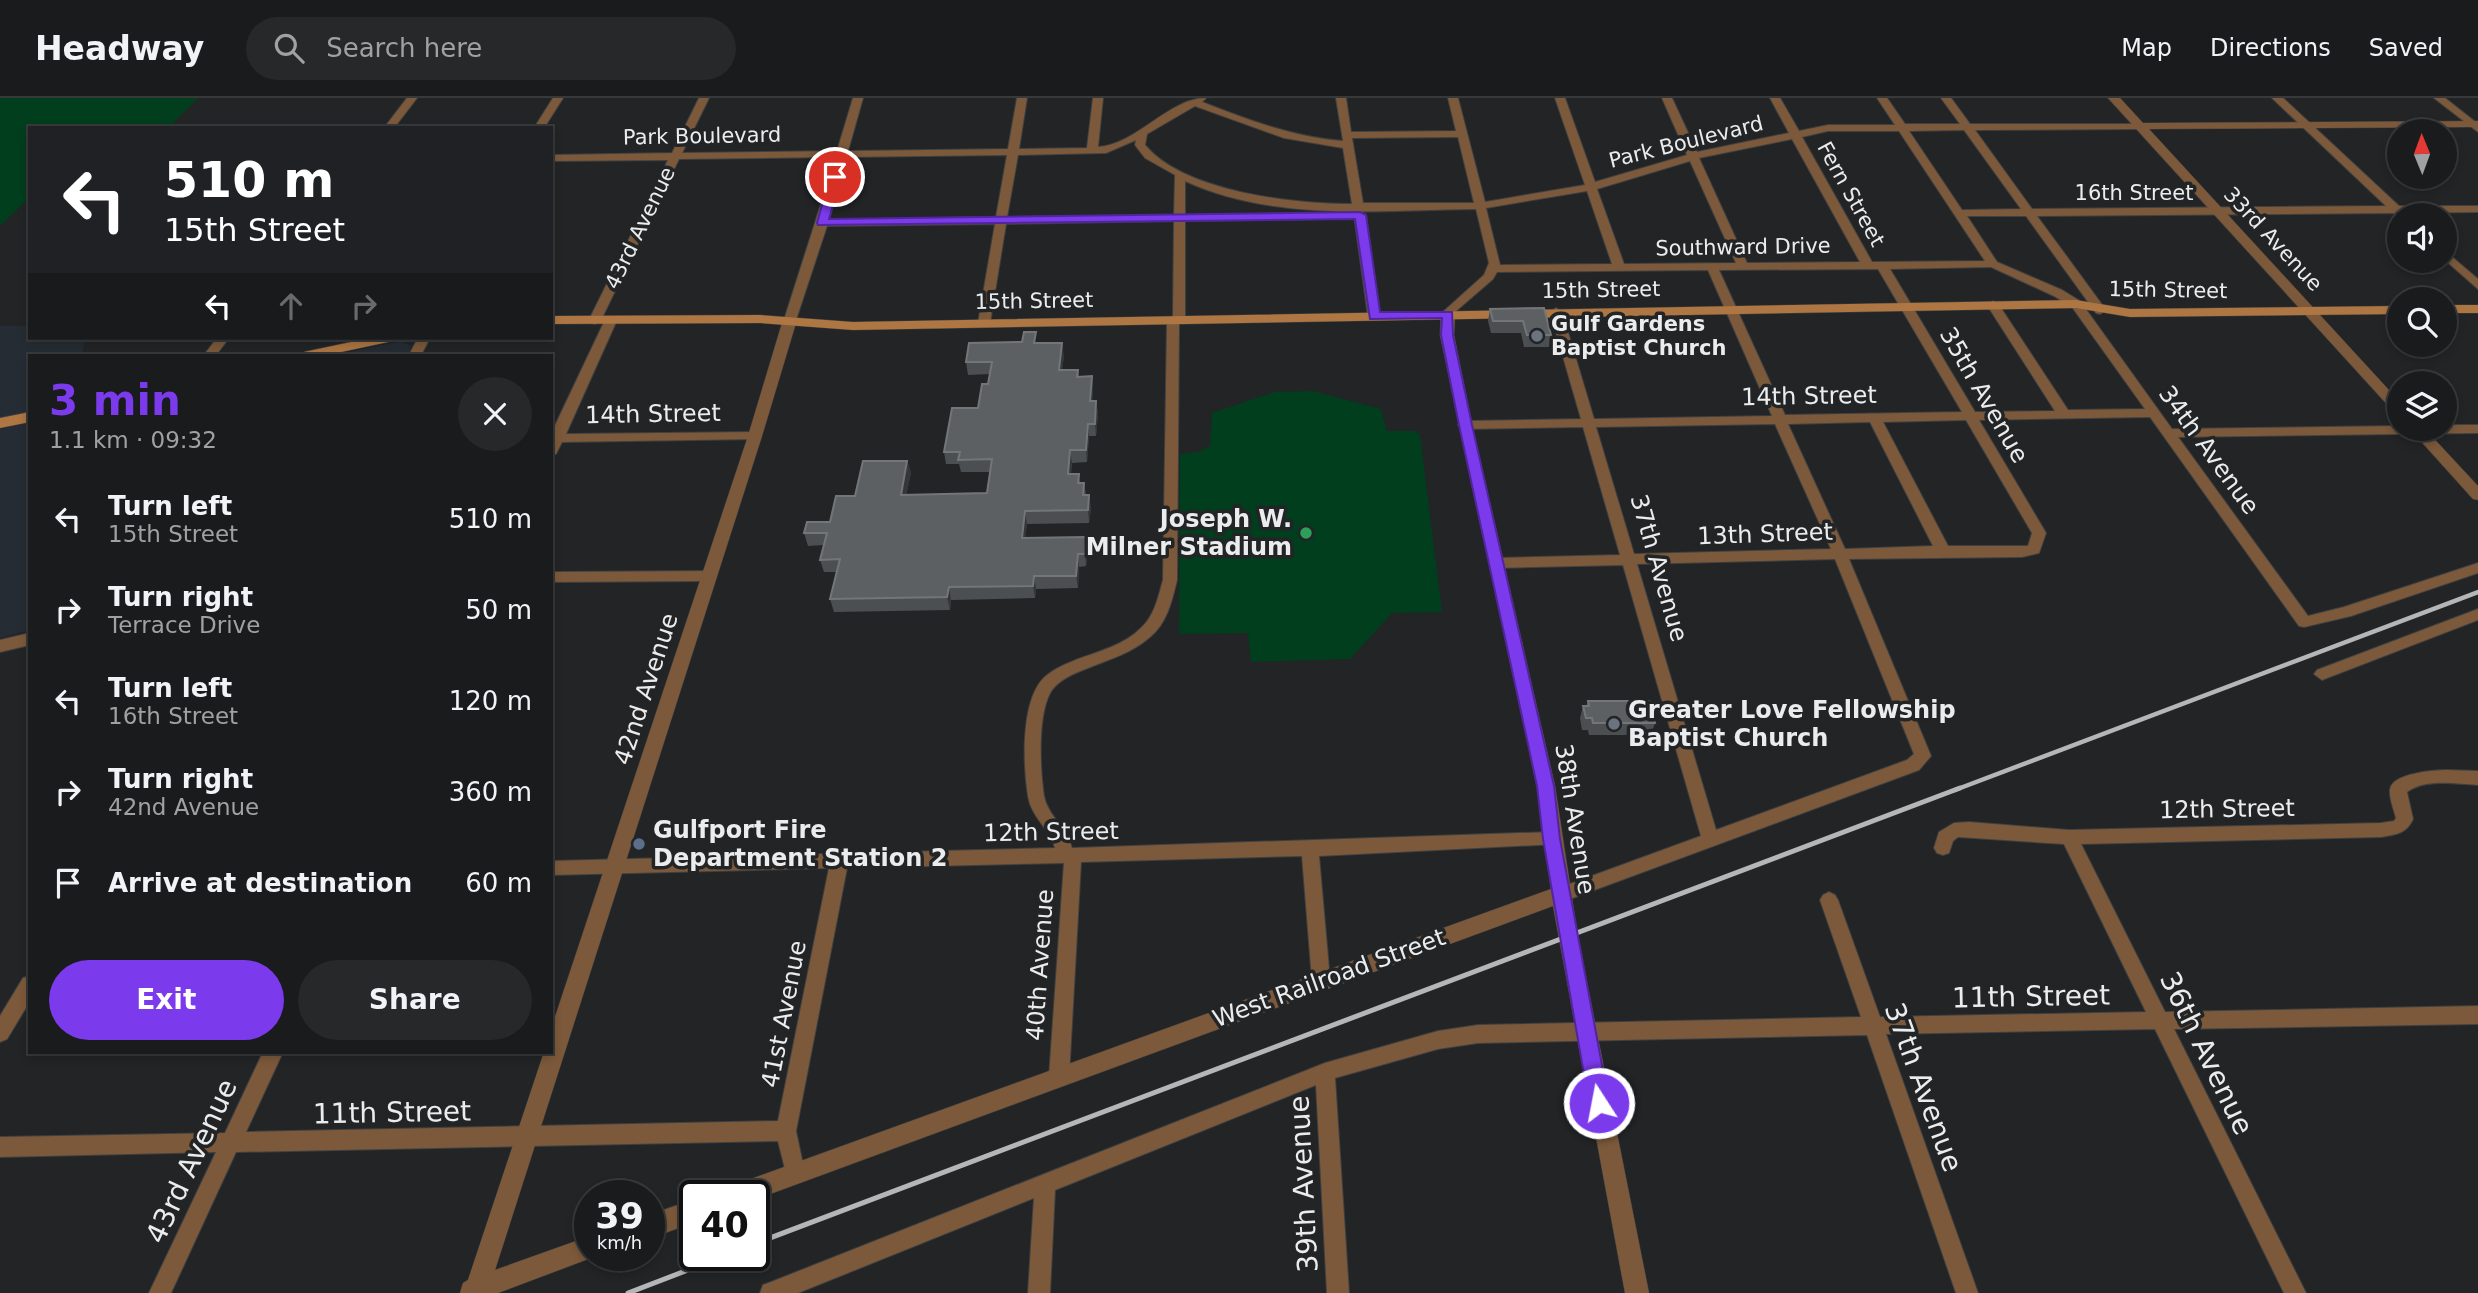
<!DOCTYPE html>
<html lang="en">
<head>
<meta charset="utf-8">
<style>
	body { margin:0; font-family:"DejaVu Sans",sans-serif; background:#272829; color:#f1f3f6; height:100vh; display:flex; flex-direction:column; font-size:26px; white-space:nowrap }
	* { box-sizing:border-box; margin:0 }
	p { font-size:23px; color:#9fa1a3 }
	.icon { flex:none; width:38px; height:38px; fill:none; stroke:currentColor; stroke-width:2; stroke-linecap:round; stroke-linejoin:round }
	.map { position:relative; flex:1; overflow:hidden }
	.side { position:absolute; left:28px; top:256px; width:525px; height:700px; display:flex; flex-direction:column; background:#1a1b1c; border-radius:0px; box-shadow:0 4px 10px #0003,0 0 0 2px #38393b }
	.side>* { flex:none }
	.guide { position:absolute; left:28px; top:28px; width:525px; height:214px; border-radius:0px; box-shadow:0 4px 10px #0003,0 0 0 2px #38393b; background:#202124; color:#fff; overflow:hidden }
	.needle { width:46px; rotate:359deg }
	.buttons { position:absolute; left:2387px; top:21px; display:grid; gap:14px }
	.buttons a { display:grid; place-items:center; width:70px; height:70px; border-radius:50%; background:#1a1b1c; box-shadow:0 4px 10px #0003,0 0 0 2px #38393b; font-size:35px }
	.speed { position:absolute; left:574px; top:1082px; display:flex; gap:14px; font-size:35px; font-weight:700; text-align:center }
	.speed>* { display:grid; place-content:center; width:91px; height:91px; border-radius:50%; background:#1a1b1c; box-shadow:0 4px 10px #0003,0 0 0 2px #38393b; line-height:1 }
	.speed small { font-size:18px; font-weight:400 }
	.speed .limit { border:4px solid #111; border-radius:10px; background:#fff; color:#111 }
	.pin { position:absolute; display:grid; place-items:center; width:60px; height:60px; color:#fff; margin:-30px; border:4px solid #fff; border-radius:50%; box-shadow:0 2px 7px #0007 }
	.me { position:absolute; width:77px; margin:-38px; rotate:349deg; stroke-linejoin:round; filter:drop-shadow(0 0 5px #0008) }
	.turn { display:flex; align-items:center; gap:24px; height:147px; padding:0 21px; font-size:32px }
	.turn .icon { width:91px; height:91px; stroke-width:2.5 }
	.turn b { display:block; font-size:49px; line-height:60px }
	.lanes { display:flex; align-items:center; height:66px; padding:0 21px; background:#0003; justify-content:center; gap:35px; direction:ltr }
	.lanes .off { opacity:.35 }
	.round { display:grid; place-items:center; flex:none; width:74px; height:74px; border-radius:37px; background:#272829 }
	.summary { display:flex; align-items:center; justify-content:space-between; height:119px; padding:0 21px }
	h1 { font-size:42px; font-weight:700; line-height:52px; color:#7c3aed }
	.primary-button { display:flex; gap:14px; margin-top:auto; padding:14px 21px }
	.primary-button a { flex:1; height:80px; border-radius:42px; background:#7c3aed; color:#fff; font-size:28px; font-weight:700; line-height:80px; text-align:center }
	.primary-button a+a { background:#272829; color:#f1f3f6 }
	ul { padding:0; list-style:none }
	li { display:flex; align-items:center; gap:21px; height:91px; padding:0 21px }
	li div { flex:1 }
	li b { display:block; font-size:26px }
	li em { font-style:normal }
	header { display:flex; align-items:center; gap:42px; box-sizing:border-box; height:98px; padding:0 35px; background:#1a1b1c; border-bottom:2px solid #38393b }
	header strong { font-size:33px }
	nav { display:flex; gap:38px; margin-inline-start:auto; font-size:24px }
	.search { width:490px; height:63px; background:#272829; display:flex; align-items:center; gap:18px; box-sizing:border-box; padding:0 24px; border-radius:38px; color:#9fa1a3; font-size:26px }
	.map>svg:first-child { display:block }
</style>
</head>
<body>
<header>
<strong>Headway</strong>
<div class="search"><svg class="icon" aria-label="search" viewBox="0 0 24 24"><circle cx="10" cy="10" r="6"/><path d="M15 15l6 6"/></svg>Search here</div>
<nav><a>Map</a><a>Directions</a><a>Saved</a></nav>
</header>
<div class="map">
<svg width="2478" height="1195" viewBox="0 0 2478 1195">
	<rect width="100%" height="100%" fill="#222426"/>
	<g fill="#252c33">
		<polygon points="0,228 30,228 30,240 85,240 82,257 30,257 30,532 0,540"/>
		<polygon points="401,243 411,248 408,257 336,257"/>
	</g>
	<g fill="#013e1d">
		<polygon points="0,0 198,0 168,30 30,30 30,99 0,128"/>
		<polygon points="1313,293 1381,311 1387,333 1415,333 1420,337 1442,514 1392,515 1350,561 1251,564 1248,535 1179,536 1180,356 1198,354 1210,348 1212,315 1274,294"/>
	</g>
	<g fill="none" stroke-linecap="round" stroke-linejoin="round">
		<g stroke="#3e4042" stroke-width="2">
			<g id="minor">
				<polygon points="407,0 417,0 394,30 384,30"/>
				<polygon points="553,0 563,0 544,30 534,30"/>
				<path d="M699 0H709L682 55 837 53 853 0H863L848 53 1008 51 1017 0H1027L1019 51 1087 50 1093 0H1103L1098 49C1136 47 1169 0 1206 0L1202 4C1248 22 1293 39 1343 43L1336 0H1346L1351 34 1456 33 1448 0H1458L1485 104 1585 87 1555 0H1565L1595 84 1687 57 1662 0H1672L1697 54 1789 35 1770 0H1780L1799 33 1828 27H1895L1877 0H1887L1905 26H1960L1941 0H1951L1970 26H2144V30L2140 31 1975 32 2032 111 2386 108 2272 0H2283L2399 108H2478V114L2406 115V117L2399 119 2393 115 2037 118 2106 212 2100 216 2096 215 2026 118H1967L1997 164 2062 192 2080 203 2172 331 2399 328V331H2445V327H2478V335L2178 339 2308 518 2344 509 2478 465V475L2351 518 2304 529 2299 528 2150 319 1979 322 2046 435 2039 455 2022 459 1849 461 1931 658 1919 672 1562 804 1556 801 1553 796 1556 791 1701 738 1623 467 1497 470 1490 465 1497 460 1620 457 1583 329 1465 331 1458 327 1465 323 1581 321 1550 214 1556 210 1562 214 1594 321 1772 318 1708 172 1497 174 1493 181 1448 220 1444 219V213L1484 177 1489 165 1476 111C1381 112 1274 124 1185 83V117L1318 115 1324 118 1318 121 1185 123V222L1179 226 1177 482C1172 503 1167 525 1150 539 1132 555 1110 561 1088 570 1075 575 1060 581 1052 592 1037 614 1040 672 1044 698 1048 718 1067 730 1072 750L1552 734 1558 736 1561 741 1558 746 1319 758 1330 882 1328 888 1321 890 1314 888 1312 882 1302 758 1081 764 1069 979 1066 986 1059 988 1052 986 1049 979 1064 765 847 770 796 1033 805 1076 802 1083 795 1086 788 1083 778 1043 236 1054 171 1195H149L216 1054 0 1059V1039L225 1035 263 954H283L246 1034 778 1023 829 770 551 777V763L1055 750C1050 731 1031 719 1028 698 1023 667 1021 608 1041 583 1050 572 1066 566 1078 561 1100 553 1124 547 1141 530 1155 517 1158 499 1163 482L1167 222 1173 218 1174 123 1006 126 990 225 984 229 978 225 995 126 827 128 795 225 789 229 783 225 836 59 679 61 601 222 595 226 591 225 589 222 668 62 551 63V57L672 55ZM1195 8 1284 40 1343 50 1352 106C1294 106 1184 94 1145 47L1147 36ZM1964 32 2021 111 1962 112 1909 33ZM1828 33H1899L1985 163 1872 164 1802 39ZM1458 39 1474 105H1363L1352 40ZM1792 41 1860 164 1747 165 1699 60ZM1136 42 1135 47 1145 60 1175 77 1174 117 1007 119 1018 57 1106 55ZM1007 57 996 119 829 122 846 59ZM1690 63 1736 165 1624 166 1597 91ZM1587 93 1612 166 1500 167 1486 110ZM1991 169 2054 198 2072 209 2145 311 2068 312 1999 207 1993 203 1987 207 2055 313 1975 314 1890 171ZM1878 171 1962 314 1785 317 1719 172ZM1966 322 2032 435 2028 448H1948L1883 324ZM1870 324 1933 448 1845 451 1788 326ZM1775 326 1831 451 1634 456 1596 329ZM1835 461 1914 656 1907 662 1716 732 1637 466Z"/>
				<polygon points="2434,0 2445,0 2478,26 2478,34"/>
				<polygon points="1360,114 1366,117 1380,218 1374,222 1368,218 1354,117"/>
				<polygon points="2445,153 2478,181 2478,191 2445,162"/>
				<polygon points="611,218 617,222 566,336 755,334 760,335 760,341 562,344 556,356 551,357 551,336 605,222"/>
				<polygon points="217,240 229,240 216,257 204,257"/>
				<polygon points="418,240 430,240 421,257 409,257"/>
				<polygon points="709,473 716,478 709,483 551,484 551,474"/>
				<polygon points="2478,511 2478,522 2327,580 2322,582 2314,576 2317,572"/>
				<polygon points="30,535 30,547 0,554 0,542"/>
				<path d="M2447 672 2478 673V687C2456 686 2426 680 2407 694L2413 721C2406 736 2397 736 2381 739L2081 746 2165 914 2478 908V926L2174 931 2306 1195H2284L2155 931 1886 936 1978 1195H1956L1867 937 1478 945 1438 951 1335 980 1349 1195H1327L1316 987 1055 1092 1050 1195H1028L1034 1100 798 1195H760L763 1187 771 1184 1325 965 1438 933 1478 927 1861 919 1820 802 1823 797 1829 794 1835 797 1838 802 1880 919 2146 914 2064 746 1958 739 1953 743 1949 755 1943 757 1937 755 1934 750 1939 734 1954 725 1969 724 2069 732 2381 725 2394 723 2396 720C2394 712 2389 700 2390 692 2391 675 2435 672 2447 672Z"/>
				<polygon points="30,878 30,903 7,941 0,944 0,918 23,880"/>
			</g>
		</g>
		<g stroke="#3e4042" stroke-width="1">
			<g id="tertiary">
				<polygon points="2108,0 2120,0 2143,25 2478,23 2478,29 2149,31 2399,303 2399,315 2394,314"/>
				<polygon points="1448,212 1455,216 1454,237 1472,327 1555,688 1578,840 1649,1195 1625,1195 1553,808 754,1102 754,1097 726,1097 729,1089 737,1086 1551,791 1537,688 1440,237 1441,216"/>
				<polygon points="789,221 796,225 762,338 495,1172 590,1138 590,1157 599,1157 498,1195 460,1195 463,1185 468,1182 544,954 551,954 551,931 748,338 782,225"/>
				<polygon points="2410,331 2425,331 2478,388 2478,402 2473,401"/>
				<polygon points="695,1101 695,1124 649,1141 649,1117"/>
			</g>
		</g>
		<g stroke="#3e4042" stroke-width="1">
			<g id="secondary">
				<polygon points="2076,202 2130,211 2399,208 2399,216 2130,219 2076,210 853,232 760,225 551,226 551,218 760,217 853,224"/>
				<rect x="2445" y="207" width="33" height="8"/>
				<polygon points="370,240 395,240 393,243 327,257 302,257 304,254"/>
				<polygon points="30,314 30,324 0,330 0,320"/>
			</g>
		</g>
		<use href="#minor" fill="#7c593a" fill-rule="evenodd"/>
		<use href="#tertiary" fill="#7c593a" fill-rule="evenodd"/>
		<use href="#secondary" fill="#ae7642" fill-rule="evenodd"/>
		<polyline stroke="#b4b6b8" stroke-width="4.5" points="1955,692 2478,494"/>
		<g stroke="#b4b6b8" stroke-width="5">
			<polyline points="754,1146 1960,690"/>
			<polyline points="628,1195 727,1157"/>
		</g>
	</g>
	<g fill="#4c4f51">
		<polygon points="1544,210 1551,237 1549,249 1524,249 1521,235 1491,235 1488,223 1490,211"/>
		<polygon points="1037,245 1064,257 1062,272 1078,272 1079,278 1092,278 1093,291 1092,303 1096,303 1098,316 1096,338 1089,338 1087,364 1072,365 1071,376 1079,376 1080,385 1084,385 1086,397 1091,410 1089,425 1027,426 1025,440 1088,452 1086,468 1079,469 1078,490 1036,491 1035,500 951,502 950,512 834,514 830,501 837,474 824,474 820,462 824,447 808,448 804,435 830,424 855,398 907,363 911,375 906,397 987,395 990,374 961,374 959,366 946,366 944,354 978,310 988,286 990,276 968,277 966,264"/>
		<polygon points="1588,603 1655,625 1651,637 1589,637 1588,632 1582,632 1580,620 1583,608 1586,608"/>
	</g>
	<g fill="#343739">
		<polygon points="1062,245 1064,257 1061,285 1059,272"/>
		<polygon points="1092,278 1093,291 1092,316 1090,303"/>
		<polygon points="1096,303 1098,316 1096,338 1095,326"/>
		<polygon points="1088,326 1089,338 1087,364 1086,352"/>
		<polygon points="1070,352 1072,365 1069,388 1068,376"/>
		<polygon points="907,363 911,375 904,409 901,397"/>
		<polygon points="1089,397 1091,410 1089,425 1088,412"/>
		<polygon points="1025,413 1027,426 1024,453 1022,440"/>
		<polygon points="1086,439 1088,452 1086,468 1085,456"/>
		<polygon points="1078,456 1079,469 1078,490 1076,478"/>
		<polygon points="1034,478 1036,491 1035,500 1033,488"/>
		<polygon points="949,489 951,502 950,512 947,499"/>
	</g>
	<g fill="#5d6062" stroke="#737678" stroke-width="2">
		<polygon points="1544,210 1551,237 1527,237 1523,223 1493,223 1490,211"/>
		<polygon points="1024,234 1036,234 1034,245 1062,245 1059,272 1078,272 1077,279 1092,278 1090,303 1096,303 1095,326 1088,326 1086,352 1070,352 1068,376 1079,376 1078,385 1084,385 1083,397 1089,397 1088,412 1025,413 1022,440 1086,439 1085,456 1078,456 1076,478 1034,478 1033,488 949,489 947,499 830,501 840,461 820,462 827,435 804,435 807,424 830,424 836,398 855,398 863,363 907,363 901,397 987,395 992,361 958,362 960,354 944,354 952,310 978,310 982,286 988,286 992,264 966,264 969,245 1022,244"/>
		<polygon points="1588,603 1649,603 1655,625 1593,625 1592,620 1586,620 1583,608 1589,608"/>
	</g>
	<polygon fill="#7c3aed" stroke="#51269a" stroke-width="2" points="835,75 841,79 829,121 1360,114 1366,117 1380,214 1452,214 1453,237 1472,327 1554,688 1560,741 1609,1005 1606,1012 1599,1014 1592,1012 1589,1005 1543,741 1537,688 1459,327 1441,237 1442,220 1370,221 1355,121 818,127 817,125 830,79"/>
	<g fill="#6b7280" stroke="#222426" stroke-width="2.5">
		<circle cx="1537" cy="238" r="7"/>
		<circle cx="1614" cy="626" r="7"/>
	</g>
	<circle fill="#2e9e5b" stroke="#222426" stroke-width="2.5" cx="1306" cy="435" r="7"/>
	<circle fill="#5c6f8a" stroke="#222426" stroke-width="2.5" cx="639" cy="746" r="7"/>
	<g text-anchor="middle" stroke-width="7" stroke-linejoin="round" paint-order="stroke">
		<g font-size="21" fill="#ebecee" stroke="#222426">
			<text transform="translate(702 38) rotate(-1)" y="7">Park Boulevard</text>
			<text transform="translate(1686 44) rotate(-14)" y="7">Park Boulevard</text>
			<text x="2134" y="102">16th Street</text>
			<text transform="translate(1851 96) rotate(61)" y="7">Fern Street</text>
			<text transform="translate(640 130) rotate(-64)" y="7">43rd Avenue</text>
			<text transform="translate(2273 141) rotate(47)" y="7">33rd Avenue</text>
			<text transform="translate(1743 149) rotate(-1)" y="7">Southward Drive</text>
			<text transform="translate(1601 192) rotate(-1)" y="7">15th Street</text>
			<text transform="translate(2168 192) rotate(1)" y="7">15th Street</text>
			<text transform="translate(1034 203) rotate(-1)" y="7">15th Street</text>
		</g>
		<g font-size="21" font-weight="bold" fill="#ebecee" stroke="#222426" text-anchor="start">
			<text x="1551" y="233">Gulf Gardens<tspan x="1551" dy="24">Baptist Church</tspan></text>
		</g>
		<g font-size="24" fill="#ebecee" stroke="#222426">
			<text transform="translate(1984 297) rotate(60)" y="8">35th Avenue</text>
			<text transform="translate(1809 298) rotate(-1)" y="8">14th Street</text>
			<text transform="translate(653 316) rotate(-1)" y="8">14th Street</text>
			<text transform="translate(2209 352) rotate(54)" y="8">34th Avenue</text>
			<text transform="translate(1765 436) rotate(-2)" y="8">13th Street</text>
			<text transform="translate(1659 470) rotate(74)" y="8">37th Avenue</text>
			<text transform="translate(646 591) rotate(-72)" y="8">42nd Avenue</text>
			<text transform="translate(2227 711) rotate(-1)" y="8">12th Street</text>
			<text transform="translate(1575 721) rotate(81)" y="8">38th Avenue</text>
			<text transform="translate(1051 734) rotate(-1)" y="8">12th Street</text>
			<text transform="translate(1040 867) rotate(-86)" y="8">40th Avenue</text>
			<text transform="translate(1329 880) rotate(-20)" y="8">West Railroad Street</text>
			<text transform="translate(784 916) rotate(-79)" y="8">41st Avenue</text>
		</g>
		<g font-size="24" font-weight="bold" fill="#ebecee" stroke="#222426" text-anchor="start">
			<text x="1292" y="429" text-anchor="end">Joseph W.<tspan x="1292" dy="28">Milner Stadium</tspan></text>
			<text x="1628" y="620">Greater Love Fellowship<tspan x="1628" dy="28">Baptist Church</tspan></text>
			<text x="653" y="740">Gulfport Fire<tspan x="653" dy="28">Department Station 2</tspan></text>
		</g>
		<g font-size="28" fill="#ebecee" stroke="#222426">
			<text transform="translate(2031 898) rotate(-1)" y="10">11th Street</text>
			<text transform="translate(2207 955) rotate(64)" y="10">36th Avenue</text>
			<text transform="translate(1924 989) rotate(70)" y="10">37th Avenue</text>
			<text transform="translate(392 1014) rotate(-1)" y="10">11th Street</text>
			<text transform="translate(191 1063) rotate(-65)" y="10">43rd Avenue</text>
			<text transform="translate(1303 1086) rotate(-93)" y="10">39th Avenue</text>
		</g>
	</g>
</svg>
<div class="buttons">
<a><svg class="needle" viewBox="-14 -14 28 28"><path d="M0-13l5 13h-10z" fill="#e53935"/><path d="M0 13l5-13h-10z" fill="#9fa1a3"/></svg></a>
<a><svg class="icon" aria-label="sound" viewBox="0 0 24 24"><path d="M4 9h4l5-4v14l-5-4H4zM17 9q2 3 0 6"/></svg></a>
<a><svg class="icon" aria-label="search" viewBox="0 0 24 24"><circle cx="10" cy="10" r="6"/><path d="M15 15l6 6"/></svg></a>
<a><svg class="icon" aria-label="layers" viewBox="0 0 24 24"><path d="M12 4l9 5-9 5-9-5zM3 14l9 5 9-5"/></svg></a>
</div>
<div class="speed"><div>39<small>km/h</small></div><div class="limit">40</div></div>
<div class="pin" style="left:835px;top:79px;background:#d93025"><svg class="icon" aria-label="arrive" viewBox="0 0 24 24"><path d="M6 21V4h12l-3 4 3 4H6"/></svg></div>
<svg class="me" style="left:1599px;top:1005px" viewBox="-20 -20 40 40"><circle r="17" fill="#7c3aed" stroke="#fff" stroke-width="3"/><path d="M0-11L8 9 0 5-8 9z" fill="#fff"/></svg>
<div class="guide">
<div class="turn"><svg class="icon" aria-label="left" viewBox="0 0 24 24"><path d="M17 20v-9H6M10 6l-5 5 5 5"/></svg><div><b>510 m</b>15th Street</div></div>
<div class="lanes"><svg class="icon" aria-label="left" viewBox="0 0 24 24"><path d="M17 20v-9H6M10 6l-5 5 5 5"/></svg><svg class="icon off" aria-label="ahead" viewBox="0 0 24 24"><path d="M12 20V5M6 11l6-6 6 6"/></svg><svg class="icon off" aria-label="right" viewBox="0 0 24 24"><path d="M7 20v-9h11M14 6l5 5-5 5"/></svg></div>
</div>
<section class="side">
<div class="summary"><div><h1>3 min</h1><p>1.1 km · 09:32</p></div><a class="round"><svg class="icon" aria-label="close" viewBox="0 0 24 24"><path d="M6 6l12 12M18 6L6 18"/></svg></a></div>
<ul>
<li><svg class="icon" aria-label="left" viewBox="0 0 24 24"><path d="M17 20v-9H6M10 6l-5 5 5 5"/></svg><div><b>Turn left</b><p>15th Street</p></div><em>510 m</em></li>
<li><svg class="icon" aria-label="right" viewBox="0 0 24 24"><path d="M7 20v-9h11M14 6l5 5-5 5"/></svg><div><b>Turn right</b><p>Terrace Drive</p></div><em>50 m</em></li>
<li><svg class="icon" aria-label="left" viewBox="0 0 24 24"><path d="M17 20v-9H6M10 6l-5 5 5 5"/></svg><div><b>Turn left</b><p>16th Street</p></div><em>120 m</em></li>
<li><svg class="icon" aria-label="right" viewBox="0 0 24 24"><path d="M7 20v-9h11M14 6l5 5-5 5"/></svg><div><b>Turn right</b><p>42nd Avenue</p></div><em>360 m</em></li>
<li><svg class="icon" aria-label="arrive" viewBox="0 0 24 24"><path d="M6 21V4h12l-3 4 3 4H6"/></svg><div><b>Arrive at destination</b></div><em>60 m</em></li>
</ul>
<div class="primary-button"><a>Exit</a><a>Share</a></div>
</section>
</div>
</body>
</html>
